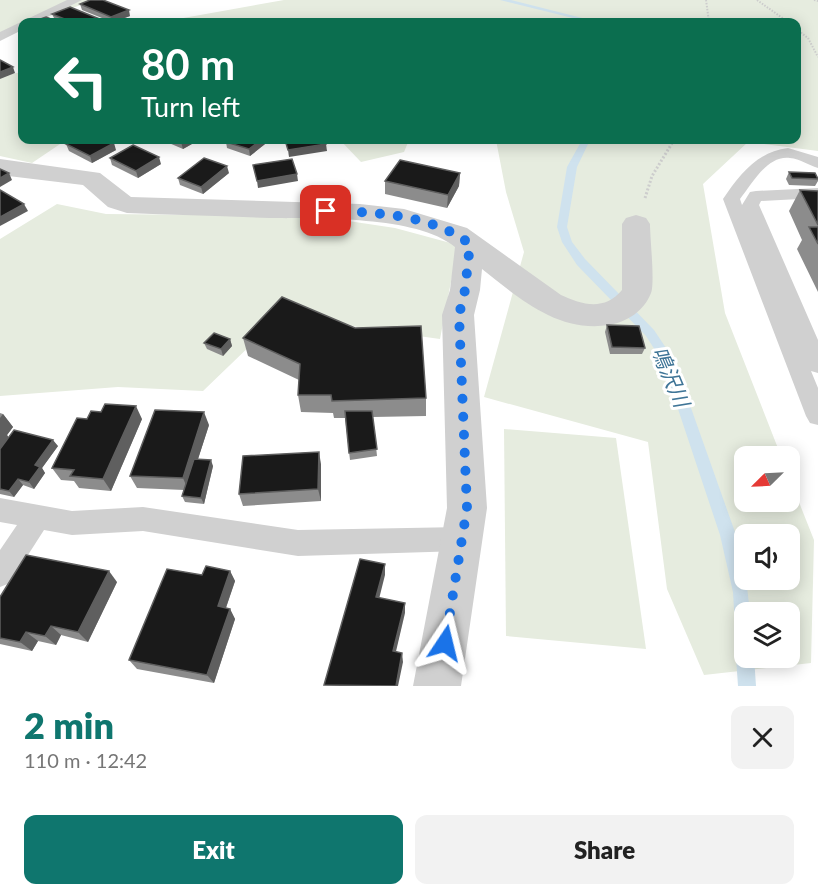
<!DOCTYPE html>
<html lang="en">
<head>
<meta charset="utf-8">
<style>
	body { margin:0; font-family:Lato,"Noto Sans JP",sans-serif; background:#f2f2f2; color:#222; height:100vh; display:flex; flex-direction:column; font-size:22px; white-space:nowrap }
	* { box-sizing:border-box; margin:0 }
	p { font-size:20px; color:#767676 }
	.icon { flex:none; width:33px; height:33px; fill:none; stroke:currentColor; stroke-width:2; stroke-linecap:round; stroke-linejoin:round }
	.map { position:relative; height:686px; overflow:hidden }
	.panel { display:flex; flex-direction:column; background:#fff; flex:1 }
	.panel>* { flex:none }
	.guide { position:absolute; left:18px; top:18px; width:783px; height:126px; border-radius:12px; box-shadow:0 3px 15px #0003; background:#0b6e4f; color:#fff; overflow:hidden }
	.needle { width:39px; rotate:246deg }
	.tools { position:absolute; left:734px; top:446px; display:grid; gap:12px }
	.tools a { display:grid; place-items:center; width:66px; height:66px; border-radius:12px; background:#fff; box-shadow:0 3px 15px #0003; font-size:30px }
	.pin { position:absolute; display:grid; place-items:center; width:51px; height:51px; color:#fff; margin:-26px; border-radius:12px; box-shadow:0 3px 9px #0006 }
	.me { position:absolute; width:66px; margin:-33px; rotate:10deg; stroke-linejoin:round; filter:drop-shadow(0 0 4px #0008) }
	.turn { display:flex; align-items:center; gap:21px; height:126px; padding:0 24px; font-size:27px }
	.turn .icon { width:78px; height:78px; stroke-width:2.5 }
	.turn b { display:block; font-size:42px; line-height:51px }
	.round { display:grid; place-items:center; flex:none; width:63px; height:63px; border-radius:12px; background:#f2f2f2 }
	.overview { display:flex; align-items:center; justify-content:space-between; height:102px; padding:0 24px }
	h1 { font-size:36px; font-weight:800; line-height:45px; color:#0f766e }
	.button { display:flex; gap:12px; margin-top:auto; padding:12px 24px }
	.button a { flex:1; height:69px; border-radius:12px; background:#0f766e; color:#fff; font-size:24px; font-weight:800; line-height:69px; text-align:center }
	.button a+a { background:#f2f2f2; color:#222 }
	.map>svg:first-child { display:block }
</style>
</head>
<body>
<div class="map">
<svg width="818" height="686" viewBox="0 0 818 686">
	<rect width="100%" height="100%" fill="#fff"/>
	<g fill="#e6ecdf" fill-rule="evenodd">
		<polygon points="0,0 95,0 33,22 22,22 22,28 0,39"/>
		<path d="M284 0H818V151L748 142 703 184 725 313 781 456H744V501H789V477L814 540 811 663 704 675 667 589 648 442 484 397 524 252 506 192 496 140H796V22H161ZM744 534H789V579H744ZM744 612H789V657H744Z"/>
		<polygon points="22,72 22,140 66,140 32,163 0,156 0,76"/>
		<polygon points="340,140 409,140 404,152 361,162"/>
		<polygon points="57,204 106,214 315,216 395,228 458,245 440,339 368,329 284,313 203,391 118,387 0,396 0,239"/>
		<polygon points="504,429 616,438 646,649 506,636"/>
	</g>
	<g fill="none" stroke-linecap="round" stroke-linejoin="round">
		<g fill="#cfe2ee" fill-rule="evenodd">
			<polygon points="500,0 511,0 598,22 589,22"/>
			<polygon points="582,140 590,140 577,167 567,227 572,242 585,259 654,330 674,360 736,535 744,571 744,579 746,579 750,612 744,612 744,657 754,657 756,686 738,686 736,657 740,651 736,644 733,592 720,535 662,361 646,336 577,265 562,242 557,227 567,167"/>
		</g>
		<g stroke="#cdcdcd" stroke-width="2" stroke-dasharray="1.5 1.5" stroke-linecap="butt">
			<polyline points="706,0 709,22"/>
			<polyline points="757,0 788,22"/>
			<polyline points="814,0 818,1"/>
			<polyline points="796,29 808,38 818,57"/>
		</g>
		<polyline stroke="#cdcdcd" stroke-width="3" stroke-dasharray="2 2" stroke-linecap="butt" points="645,198 652,176 674,140"/>
		<g fill="#d0d0d0" fill-rule="evenodd">
			<polygon points="67,0 82,0 37,22 22,22 22,30 0,41 0,32"/>
			<path d="M788 148 818 157V168C808 165 800 159 790 158 767 155 752 184 740 199L742 205 750 192 756 191 818 188V198L761 201 759 205 818 340V373L811 371 818 388V425L810 423 806 416 723 199C740 174 757 152 788 148Z"/>
			<polygon points="0,498 72,511 143,507 298,530 462,527 471,530 475,539 471,548 462,551 298,556 143,531 72,535 44,530 10,583 0,587 0,550 17,525 0,522"/>
		</g>
		<path fill="#d0d0d0" fill-rule="evenodd" d="M0 159 100 173 131 197 360 204 404 209 467 228 561 295C582 305 605 311 622 290V224L626 218 636 215 646 218 650 224C650 238 655 283 651 293 644 311 627 322 609 325 558 333 519 298 482 269L480 290 474 315 487 508 461 686H413L447 508 442 315 450 290 455 247C416 215 319 219 269 218 221 216 174 215 127 213L108 207 83 185 0 175Z"/>
	</g>
	<g fill="#8c8c8c">
		<polygon points="80,4 130,16 114,22 112,22 82,10"/>
		<polygon points="52,14 102,20 102,22 61,22 55,20"/>
		<polygon points="162,140 199,140 183,149"/>
		<polygon points="270,140 250,156 227,148 226,142"/>
		<polygon points="66,144 116,150 92,163 69,151"/>
		<polygon points="110,158 161,164 138,178 112,165"/>
		<polygon points="789,172 818,178 818,181 815,186 789,185 786,179"/>
		<polygon points="229,173 203,194 180,185 178,178"/>
		<polygon points="460,173 459,186 447,208 385,194 385,181"/>
		<polygon points="800,190 818,191 818,292 797,249 802,240 789,211"/>
		<polygon points="607,325 645,348 642,354 610,354 605,332"/>
		<polygon points="243,338 426,398 426,416 373,417 377,456 350,460 345,418 334,418 333,413 301,412 298,395 299,380 248,356"/>
		<polygon points="230,339 232,346 223,356 207,349 204,343"/>
		<polygon points="0,413 3,414 13,427 7,435 9,438 58,446 42,468 45,473 34,489 23,485 14,497 0,494"/>
		<polygon points="87,419 142,419 111,491 79,488 74,481 61,480 52,468"/>
		<polygon points="209,425 198,459 213,466 204,504 185,502 182,496 184,490 137,488 130,476"/>
		<polygon points="321,464 321,501 243,506 239,494"/>
		<polygon points="230,571 235,581 226,608 230,609 235,619 214,683 137,669 129,660 202,575"/>
		<polygon points="117,582 88,642 61,635 56,645 38,641 32,651 0,644 0,597"/>
	</g>
	<g fill="#5f5f5f">
		<polygon points="129,10 130,16 113,22 111,17"/>
		<polygon points="13,67 15,73 0,79 0,72"/>
		<polygon points="186,140 199,140 183,149 181,142"/>
		<polygon points="261,140 270,140 250,156 249,149"/>
		<polygon points="114,143 116,150 92,163 90,156"/>
		<polygon points="326,144 327,151 289,157 288,150"/>
		<polygon points="159,157 161,164 138,178 136,171"/>
		<polygon points="227,166 229,173 203,194 201,187"/>
		<polygon points="9,173 12,180 0,187 0,178"/>
		<polygon points="460,173 459,186 447,208 448,195"/>
		<polygon points="297,174 298,181 258,188 257,181"/>
		<polygon points="24,204 28,211 0,226 0,217"/>
		<polygon points="230,339 232,346 223,356 221,349"/>
		<polygon points="136,406 142,419 111,491 103,479"/>
		<polygon points="204,412 209,425 188,490 183,478"/>
		<polygon points="3,414 13,427 7,435 9,438 0,451 0,418"/>
		<polygon points="53,440 58,446 42,468 45,473 34,489 29,482 35,465"/>
		<polygon points="319,452 321,464 321,501 318,489"/>
		<polygon points="211,460 213,466 204,504 201,498"/>
		<polygon points="18,479 23,485 14,497 9,491"/>
		<polygon points="385,564 385,575 377,607 376,597"/>
		<polygon points="109,571 117,582 88,642 78,632"/>
		<polygon points="230,571 235,581 223,616 218,606"/>
		<polygon points="405,603 405,613 394,660 393,651"/>
		<polygon points="230,609 235,619 214,683 207,675"/>
		<polygon points="51,626 61,635 56,645 45,636"/>
		<polygon points="26,632 38,641 32,651 20,642"/>
		<polygon points="402,653 403,662 398,686 396,686"/>
	</g>
	<g fill="#1a1a1a" stroke="#5f5f5f" stroke-width="1.5">
		<polygon points="90,0 103,0 129,10 111,17 80,4"/>
		<polygon points="70,7 102,20 96,22 72,22 52,14"/>
		<polygon points="46,17 58,22 32,22"/>
		<polygon points="0,60 13,67 0,72"/>
		<polygon points="74,140 106,140 114,143 90,156 66,144"/>
		<polygon points="175,140 186,140 181,142"/>
		<polygon points="229,140 261,140 249,149 226,142"/>
		<polygon points="285,140 324,140 326,144 288,150"/>
		<polygon points="133,145 159,157 136,171 110,158"/>
		<polygon points="204,158 227,166 201,187 178,178"/>
		<polygon points="292,159 297,174 257,181 253,165"/>
		<polygon points="400,160 460,173 448,195 385,181"/>
		<polygon points="0,169 9,173 0,178"/>
		<polygon points="789,172 815,173 818,179 792,178"/>
		<polygon points="0,190 24,204 0,217"/>
		<polygon points="800,190 818,191 818,225"/>
		<polygon points="809,227 818,227 818,244"/>
		<polygon points="282,297 355,328 421,326 426,398 332,401 331,395 298,395 300,364 243,338"/>
		<polygon points="607,325 639,326 645,348 612,347"/>
		<polygon points="214,333 230,339 221,349 204,343"/>
		<polygon points="105,404 136,406 103,479 70,476 74,470 52,468 77,418 87,419 91,411 101,412"/>
		<polygon points="155,410 204,412 183,478 130,476"/>
		<polygon points="345,411 372,411 377,449 349,453"/>
		<polygon points="14,430 53,440 35,465 40,467 29,482 18,479 9,491 0,489 0,449"/>
		<polygon points="319,452 318,489 239,494 243,456"/>
		<polygon points="194,459 211,460 201,498 182,496"/>
		<polygon points="26,555 109,571 78,632 51,626 45,636 26,632 20,642 0,638 0,597"/>
		<polygon points="360,559 385,564 376,597 405,603 393,651 402,653 396,686 324,685"/>
		<polygon points="206,566 230,571 218,606 230,609 207,675 129,660 167,569 202,575"/>
	</g>
	<g fill="none" stroke-linecap="round" stroke-linejoin="round">
		<path stroke="#1a73e8" stroke-width="10" stroke-dasharray="0 18" d="M326 211C374 212 431 214 470 244L465 290 459 315 467 508 445 643"/>
	</g>
	<g text-anchor="middle" stroke-width="6" stroke-linejoin="round" paint-order="stroke">
		<g font-size="21" font-style="italic" fill="#3f7597" stroke="#fff">
			<text transform="translate(670 377) rotate(67)" y="7">鳴沢川</text>
		</g>
	</g>
</svg>
<div class="tools">
<a><svg class="needle" viewBox="-14 -14 28 28"><path d="M0-13l5 13h-10z" fill="#e53935"/><path d="M0 13l5-13h-10z" fill="#767676"/></svg></a>
<a><svg class="icon" aria-label="sound" viewBox="0 0 24 24"><path d="M4 9h4l5-4v14l-5-4H4zM17 9q2 3 0 6"/></svg></a>
<a><svg class="icon" aria-label="layers" viewBox="0 0 24 24"><path d="M12 4l9 5-9 5-9-5zM3 14l9 5 9-5"/></svg></a>
</div>
<div class="pin" style="left:326px;top:211px;background:#d93025"><svg class="icon" aria-label="arrive" viewBox="0 0 24 24"><path d="M6 21V4h12l-3 4 3 4H6"/></svg></div>
<svg class="me" style="left:445px;top:643px" viewBox="-20 -20 40 40"><path d="M0-17L14 15 0 8-14 15z" fill="#1a73e8" stroke="#fff" stroke-width="4"/></svg>
<div class="guide">
<div class="turn"><svg class="icon" aria-label="left" viewBox="0 0 24 24"><path d="M17 20v-9H6M10 6l-5 5 5 5"/></svg><div><b>80 m</b>Turn left</div></div>
</div>
</div>
<section class="panel">
<div class="overview"><div><h1>2 min</h1><p>110 m · 12:42</p></div><a class="round"><svg class="icon" aria-label="close" viewBox="0 0 24 24"><path d="M6 6l12 12M18 6L6 18"/></svg></a></div>
<div class="button"><a>Exit</a><a>Share</a></div>
</section>
</body>
</html>
